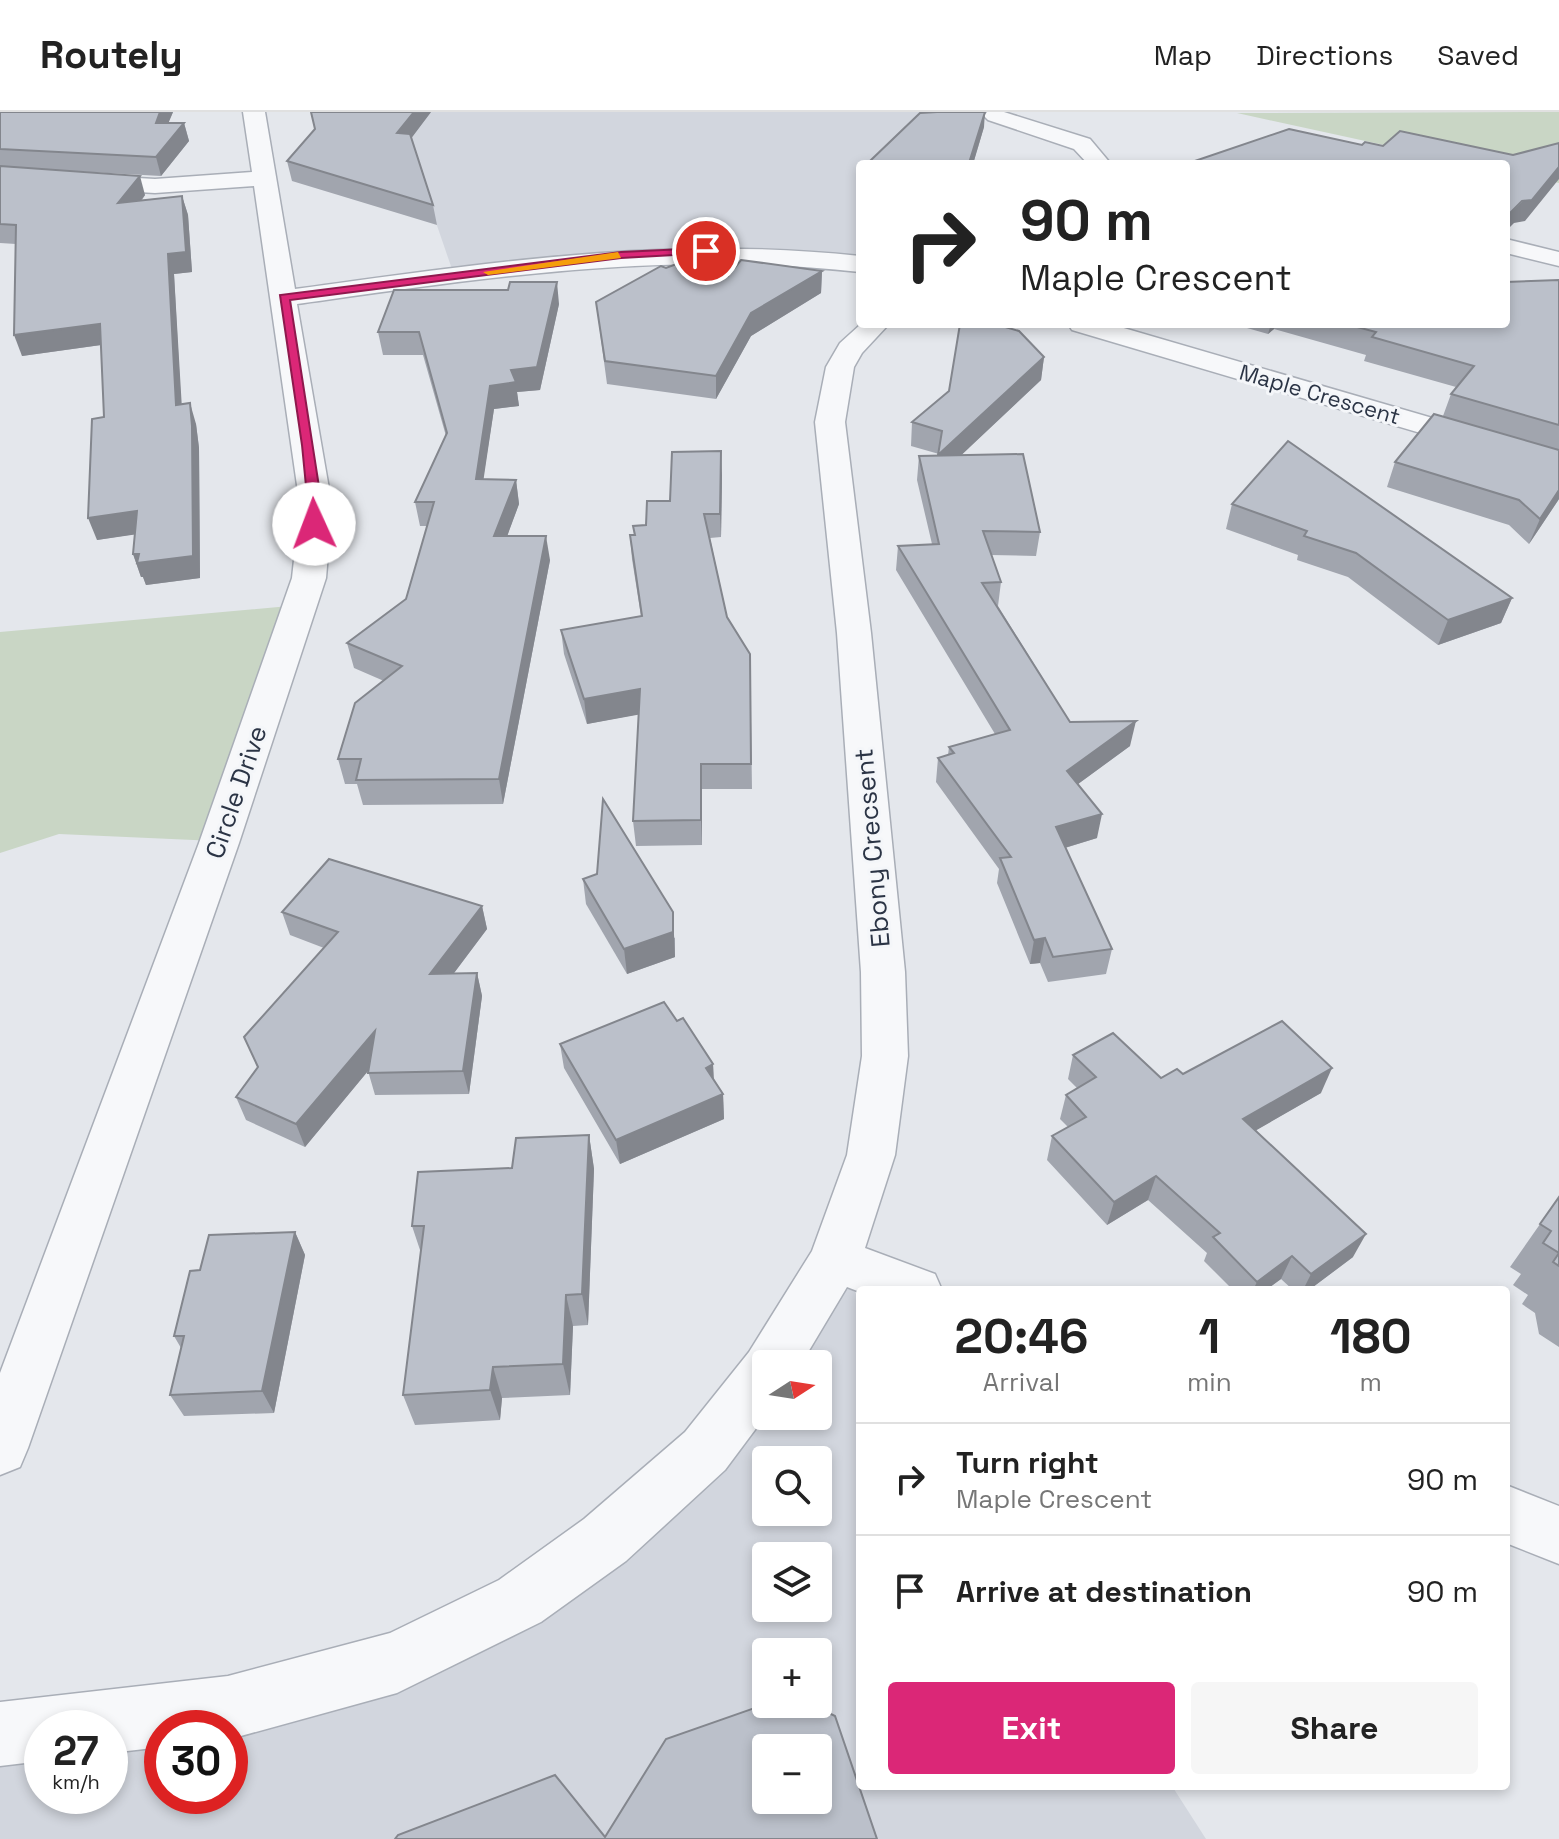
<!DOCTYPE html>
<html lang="en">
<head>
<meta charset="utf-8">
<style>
	body { margin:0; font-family:"Space Grotesk",sans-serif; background:#f6f6f6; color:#222; height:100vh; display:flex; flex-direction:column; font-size:30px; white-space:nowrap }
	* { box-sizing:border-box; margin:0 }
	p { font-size:26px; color:#767676 }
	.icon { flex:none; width:44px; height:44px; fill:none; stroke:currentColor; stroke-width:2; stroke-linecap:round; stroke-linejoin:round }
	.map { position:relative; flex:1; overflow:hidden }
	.details { position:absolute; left:856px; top:1174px; width:654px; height:504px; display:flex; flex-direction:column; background:#fff; border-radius:8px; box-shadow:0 4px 12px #0003 }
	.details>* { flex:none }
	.guide { position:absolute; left:856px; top:48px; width:654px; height:168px; border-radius:8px; box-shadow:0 4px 12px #0003; background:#fff; color:#222; overflow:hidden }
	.needle { width:52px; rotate:78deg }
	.buttons { position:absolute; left:752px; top:1238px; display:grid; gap:16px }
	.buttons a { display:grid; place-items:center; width:80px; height:80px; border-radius:8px; background:#fff; box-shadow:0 4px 12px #0003; font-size:40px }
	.speed { position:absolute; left:24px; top:1598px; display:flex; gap:16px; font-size:40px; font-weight:700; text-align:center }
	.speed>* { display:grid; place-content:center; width:104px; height:104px; border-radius:50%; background:#fff; box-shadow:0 4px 12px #0003; line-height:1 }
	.speed small { font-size:20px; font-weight:400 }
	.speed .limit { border:12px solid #d22; background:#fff; color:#111 }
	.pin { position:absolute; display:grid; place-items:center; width:68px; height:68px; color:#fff; margin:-34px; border:4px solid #fff; border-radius:50%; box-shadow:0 2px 8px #0007 }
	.me { position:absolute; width:88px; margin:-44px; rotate:358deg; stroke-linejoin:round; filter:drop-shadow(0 0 6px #0008) }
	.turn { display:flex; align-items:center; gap:28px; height:168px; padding:0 32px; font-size:36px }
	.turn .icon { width:104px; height:104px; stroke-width:2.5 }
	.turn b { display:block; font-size:56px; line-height:68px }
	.eta { display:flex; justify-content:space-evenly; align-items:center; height:136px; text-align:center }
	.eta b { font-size:48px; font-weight:800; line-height:56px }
	.button { display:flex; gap:16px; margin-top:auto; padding:16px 32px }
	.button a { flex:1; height:92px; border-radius:8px; background:#db2777; color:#fff; font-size:32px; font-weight:800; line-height:92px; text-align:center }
	.button a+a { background:#f6f6f6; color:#222 }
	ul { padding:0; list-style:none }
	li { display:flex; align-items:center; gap:24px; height:112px; padding:0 32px; border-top:2px solid #e0e0e0 }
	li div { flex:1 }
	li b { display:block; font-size:30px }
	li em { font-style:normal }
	header { display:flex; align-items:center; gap:48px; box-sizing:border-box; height:112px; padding:0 40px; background:#fff; border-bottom:2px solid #e0e0e0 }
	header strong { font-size:38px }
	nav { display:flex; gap:44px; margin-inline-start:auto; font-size:28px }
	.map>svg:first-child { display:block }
</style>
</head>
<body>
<header>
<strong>Routely</strong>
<nav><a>Map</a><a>Directions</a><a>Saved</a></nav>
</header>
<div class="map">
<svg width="1559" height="1727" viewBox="0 0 1559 1727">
	<rect width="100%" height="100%" fill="#e4e7ec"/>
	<g fill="#d2d6de" fill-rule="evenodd">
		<polygon points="398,0 928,0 879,52 860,52 860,153 774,141 454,163"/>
		<path d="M834 1147 860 1188V1674H1172L1206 1727H0V1619L229 1590 525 1480 766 1255V1304H818V1252H769ZM766 1348H818V1400H766ZM766 1444H818V1496H766ZM766 1540H818V1592H766ZM42 1616H110V1684H42ZM162 1616H230V1684H162ZM766 1636H818V1688H766Z"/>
	</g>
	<g fill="#c9d6c5">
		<polygon points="1559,0 1559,71 1506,60 1506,52 1471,52 1237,1"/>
		<polygon points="300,493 216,729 59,722 0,741 0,520"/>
	</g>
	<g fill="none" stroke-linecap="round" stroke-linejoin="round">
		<g stroke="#a9aeb7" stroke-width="3">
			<g id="minor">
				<path d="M243 0H265L295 177C488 151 665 123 860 144V160C663 138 491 165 297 192L332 394 326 466 239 731 28 1336 20 1355 0 1363V1261L199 731 292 466 300 394 254 74 155 81 0 72V58L155 67 252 60Z"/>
				<polygon points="987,0 1004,0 1090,27 1111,52 1088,52 1074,37 988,8 984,4"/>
				<polygon points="1506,127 1559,140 1559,154 1506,141"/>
				<polygon points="861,212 889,212 862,241 854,255 845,310 871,521 905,860 908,944 895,1043 865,1136 935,1162 942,1178 860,1180 847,1175 801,1252 766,1252 766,1303 725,1358 626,1449 541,1510 397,1581 230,1627 230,1616 162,1616 162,1635 110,1641 110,1616 42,1616 42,1649 0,1654 0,1590 228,1564 390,1521 499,1468 584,1407 685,1320 749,1240 812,1139 847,1043 862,944 861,860 837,521 815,310 826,255 840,231"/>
				<polygon points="1068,212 1110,212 1559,343 1559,362 1072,218"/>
				<polygon points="1506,1373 1559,1394 1559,1452 1506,1431"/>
			</g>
		</g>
		<use href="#minor" fill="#f7f8fa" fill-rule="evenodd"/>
	</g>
	<g fill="#a1a5ae">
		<polygon points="0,0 173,0 168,11 184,11 189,29 161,64 53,58 145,83 142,88 182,84 188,103 192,160 174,162 181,292 196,312 199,336 200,466 146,473 143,465 141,465 133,442 135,422 97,428 104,305 101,233 22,244 16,132 0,131"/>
		<polygon points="431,0 411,26 433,93 437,113 292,69 287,49"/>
		<polygon points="984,15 973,52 870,52 870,49"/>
		<polygon points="822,159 821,181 751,224 716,287 607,272 596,190 728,164"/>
		<polygon points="1559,168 1559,387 1529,432 1509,413 1387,375 1395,350 1443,304 1451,282 1456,275 1364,249 1366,243 1274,217 1268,222 1233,212 1506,212"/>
		<polygon points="559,192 540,278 517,280 519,294 494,297 483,367 516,368 519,392 507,424 550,448 503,692 363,693 357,672 345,672 338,647 384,569 354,556 347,531 406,487 427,414 420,414 415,390 446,324 423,243 383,243 378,220"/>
		<polygon points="1044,245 1041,268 961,343 1040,420 1036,444 991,443 1001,470 998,494 1070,610 1130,634 1078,672 1097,726 1065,736 1112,837 1106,862 1048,870 1040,851 1030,852 997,771 999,757 936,670 938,646 948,643 949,635 995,622 896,458 898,434 932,432 917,368 919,344 938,344 939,342 911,334 912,310"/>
		<polygon points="722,363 721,425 710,426 727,505 750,542 752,677 702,677 702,733 636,734 633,709 639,602 587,612 564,542 561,518 641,504 632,447 630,423 634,423 633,414 646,413 670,389"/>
		<polygon points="1232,392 1512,486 1501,511 1438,533 1348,465 1297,448 1298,443 1226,417"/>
		<polygon points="583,767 675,826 675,845 627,862 586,792"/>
		<polygon points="482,794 487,817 454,861 477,861 482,884 469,982 375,983 368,959 305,1035 246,1008 236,985 258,956 244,925 324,836 290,823 282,800"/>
		<polygon points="560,932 713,952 714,968 723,982 724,1007 620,1052 564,956"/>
		<polygon points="1073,943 1161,966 1183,962 1321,981 1256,1018 1353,1145 1309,1178 1293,1178 1281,1167 1266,1178 1233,1178 1204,1149 1207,1141 1148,1088 1107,1113 1047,1048 1052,1024 1068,1015 1060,1007 1066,983 1077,976 1068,967"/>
		<polygon points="589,1023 594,1057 588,1213 573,1214 570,1283 502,1286 500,1308 415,1313 403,1283 421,1141 412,1114 512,1056"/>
		<polygon points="1559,1085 1559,1235 1539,1222 1535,1201 1522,1192 1528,1183 1513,1173 1521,1162 1510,1155"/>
		<polygon points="295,1120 305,1143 274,1301 184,1304 170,1283 181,1236 174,1224 200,1158"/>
	</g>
	<g fill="#83868d">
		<polygon points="160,0 173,0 161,29 156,11"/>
		<polygon points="414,0 431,0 401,40 397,21"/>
		<polygon points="985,0 984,15 973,52 969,52"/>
		<polygon points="184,11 189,29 161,64 156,45"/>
		<polygon points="1559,55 1559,67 1525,109 1514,111 1506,119 1506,105"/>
		<polygon points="140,64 145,83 124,110 118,91"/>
		<polygon points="182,84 188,103 192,160 174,162 183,314 176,293 168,142"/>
		<polygon points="822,159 821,181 751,224 716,287 716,264 751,201"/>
		<polygon points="557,170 559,192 540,278 517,280 519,294 494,297 480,391 476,367 490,274 511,258"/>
		<polygon points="100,212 108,232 22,244 14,223"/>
		<polygon points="1271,212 1275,212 1274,217 1268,222"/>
		<polygon points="1044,245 1041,268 936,367 938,343"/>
		<polygon points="190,291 196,312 199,336 200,466 146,473 143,465 141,465 133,442"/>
		<polygon points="721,339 722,363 721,425 720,402"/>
		<polygon points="516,368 519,392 498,449 494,424"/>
		<polygon points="1559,378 1559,387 1529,432 1540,407"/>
		<polygon points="137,399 145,421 97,428 88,406"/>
		<polygon points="546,424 550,448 503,692 499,667"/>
		<polygon points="1512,486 1501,511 1438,533 1448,508"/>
		<polygon points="640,577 642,602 587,612 584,587"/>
		<polygon points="1136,609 1130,634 1063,683 1067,659"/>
		<polygon points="701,652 702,677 702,733 701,708"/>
		<polygon points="1102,702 1097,726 1051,740 1056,715"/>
		<polygon points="482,794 487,817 436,885 430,862"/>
		<polygon points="673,800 675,845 627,862 624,837"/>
		<polygon points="1045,826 1040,851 1030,852 1034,828"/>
		<polygon points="477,861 482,884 469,982 463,959"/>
		<polygon points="375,919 382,942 305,1035 296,1012"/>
		<polygon points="713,952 714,977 706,956"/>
		<polygon points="1332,956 1321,981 1234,1031 1243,1007"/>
		<polygon points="723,982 724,1007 620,1052 616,1028"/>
		<polygon points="589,1023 594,1057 588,1213 582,1182"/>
		<polygon points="1156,1064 1148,1088 1107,1113 1114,1090"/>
		<polygon points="295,1120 305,1143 274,1301 262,1279"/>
		<polygon points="1366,1122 1353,1145 1309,1178 1303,1178 1311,1162"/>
		<polygon points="1292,1144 1281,1167 1266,1178 1253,1178 1257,1170"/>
		<polygon points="566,1183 573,1214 570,1283 563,1252"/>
		<polygon points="493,1255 502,1286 500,1308 490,1278"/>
	</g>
	<g fill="#bbc0ca" stroke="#83868d" stroke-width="2" fill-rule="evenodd">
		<polygon points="0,0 160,0 156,11 184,11 156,45 0,37"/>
		<polygon points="311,0 414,0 397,21 410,22 433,93 287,49 315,17"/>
		<polygon points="937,0 985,0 969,51 912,52 870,49 920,1"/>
		<polygon points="1289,17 1362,33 1365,30 1383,34 1400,19 1513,43 1559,31 1559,55 1532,88 1522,89 1506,105 1506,52 1186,52"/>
		<polygon points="0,54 140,64 118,91 182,84 186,140 168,142 176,293 190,291 192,314 193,444 137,451 139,442 133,442 137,399 88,406 92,307 104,305 100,212 14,223 16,113 0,112"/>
		<polygon points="741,148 822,159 751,201 716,264 605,249 596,190 661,154 666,156 682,150 728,164"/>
		<polygon points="1559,168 1559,313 1451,282 1474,254 1372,225 1376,220 1346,212 1506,212 1506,170"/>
		<polygon points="510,170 557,170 537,255 511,258 516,270 490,274 476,367 516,368 494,424 546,424 499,667 356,668 361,647 338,647 355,591 402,554 347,531 406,487 434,390 415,390 447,321 419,220 378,220 394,178 508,178"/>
		<polygon points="960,212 995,212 1019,219 1044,245 938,343 942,319 912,310 949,279"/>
		<polygon points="1434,302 1559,338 1559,378 1540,407 1519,388 1395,350"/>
		<polygon points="1288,329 1512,486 1448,508 1356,441 1304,424 1307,419 1232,392"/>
		<polygon points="721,339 720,402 704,402 727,505 750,542 751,652 701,652 701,708 633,709 640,577 584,587 561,518 642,504 630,423 635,423 633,414 646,413 647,389 670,389 672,340"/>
		<polygon points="1023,342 1040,420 983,419 1001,470 982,471 1070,610 1136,609 1067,659 1102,702 1056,715 1112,837 1053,845 1045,826 1034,828 1000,746 1011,745 938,646 954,641 949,635 1010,618 898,434 939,432 919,344"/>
		<polygon points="603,687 673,800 673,820 624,837 583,767 597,762"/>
		<polygon points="329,747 482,794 430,862 477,861 463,959 368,961 375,919 296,1012 236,985 258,955 244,925 338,820 282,800"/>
		<polygon points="664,890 677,909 683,906 713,952 706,956 723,982 616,1028 560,932"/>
		<polygon points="1282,909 1332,956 1243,1007 1366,1122 1311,1162 1292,1144 1257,1170 1213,1125 1220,1121 1156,1064 1114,1090 1052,1024 1086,1005 1066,983 1096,965 1073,943 1113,921 1161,966 1177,957 1183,962"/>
		<polygon points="589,1023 582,1182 566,1183 563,1252 493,1255 490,1278 403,1283 424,1114 412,1114 418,1060 512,1056 516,1026"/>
		<polygon points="1559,1085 1559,1154 1553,1150 1559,1141 1543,1131 1551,1119 1540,1112"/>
		<polygon points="295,1120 262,1279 170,1283 184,1224 174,1224 190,1159 200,1158 209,1123"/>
		<path d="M766 1592H811L835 1604 877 1727H395L398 1723 555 1663 605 1725 666 1627ZM766 1636H818V1688H766Z"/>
	</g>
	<polygon fill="#db2777" stroke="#8e194d" stroke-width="2" points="706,136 710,141 621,146 290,188 322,394 321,412 310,415 302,333 280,183 621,140"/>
	<polygon fill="#f59e0b" points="618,140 621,146 488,163 483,160"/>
	<g text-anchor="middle" stroke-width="6" stroke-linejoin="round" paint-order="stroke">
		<g font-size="22" fill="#2b3445" stroke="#f4f6f9">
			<text transform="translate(1320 282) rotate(16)" y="8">Maple Crescent</text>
		</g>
		<g font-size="26" fill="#2b3445" stroke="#f4f6f9">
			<text transform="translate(236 680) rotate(-71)" y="9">Circle Drive</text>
			<text transform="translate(872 736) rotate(-95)" y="9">Ebony Crecsent</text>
		</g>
	</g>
</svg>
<div class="buttons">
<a><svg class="needle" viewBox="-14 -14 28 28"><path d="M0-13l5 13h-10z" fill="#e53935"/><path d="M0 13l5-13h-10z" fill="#767676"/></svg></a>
<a><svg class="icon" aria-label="search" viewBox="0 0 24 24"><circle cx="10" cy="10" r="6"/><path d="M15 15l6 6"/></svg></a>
<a><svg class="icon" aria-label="layers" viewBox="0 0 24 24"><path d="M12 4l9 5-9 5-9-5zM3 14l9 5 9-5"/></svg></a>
<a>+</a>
<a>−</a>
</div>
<div class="speed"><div>27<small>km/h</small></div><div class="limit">30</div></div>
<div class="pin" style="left:706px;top:139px;background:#d93025"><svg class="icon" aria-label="arrive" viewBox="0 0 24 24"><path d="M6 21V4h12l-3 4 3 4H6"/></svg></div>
<svg class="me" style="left:314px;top:412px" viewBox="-20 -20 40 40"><circle r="19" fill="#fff"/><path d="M0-13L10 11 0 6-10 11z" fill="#db2777"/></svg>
<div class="guide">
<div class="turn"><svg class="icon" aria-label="right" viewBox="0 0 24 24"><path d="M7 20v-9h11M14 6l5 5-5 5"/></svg><div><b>90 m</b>Maple Crescent</div></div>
</div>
<section class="details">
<div class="eta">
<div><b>20:46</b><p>Arrival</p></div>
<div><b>1</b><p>min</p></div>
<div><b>180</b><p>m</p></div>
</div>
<ul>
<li><svg class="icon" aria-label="right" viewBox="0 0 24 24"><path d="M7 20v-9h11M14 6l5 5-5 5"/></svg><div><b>Turn right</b><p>Maple Crescent</p></div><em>90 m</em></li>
<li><svg class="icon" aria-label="arrive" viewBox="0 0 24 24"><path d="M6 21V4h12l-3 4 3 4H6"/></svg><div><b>Arrive at destination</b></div><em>90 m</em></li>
</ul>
<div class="button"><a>Exit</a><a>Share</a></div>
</section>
</div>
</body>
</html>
